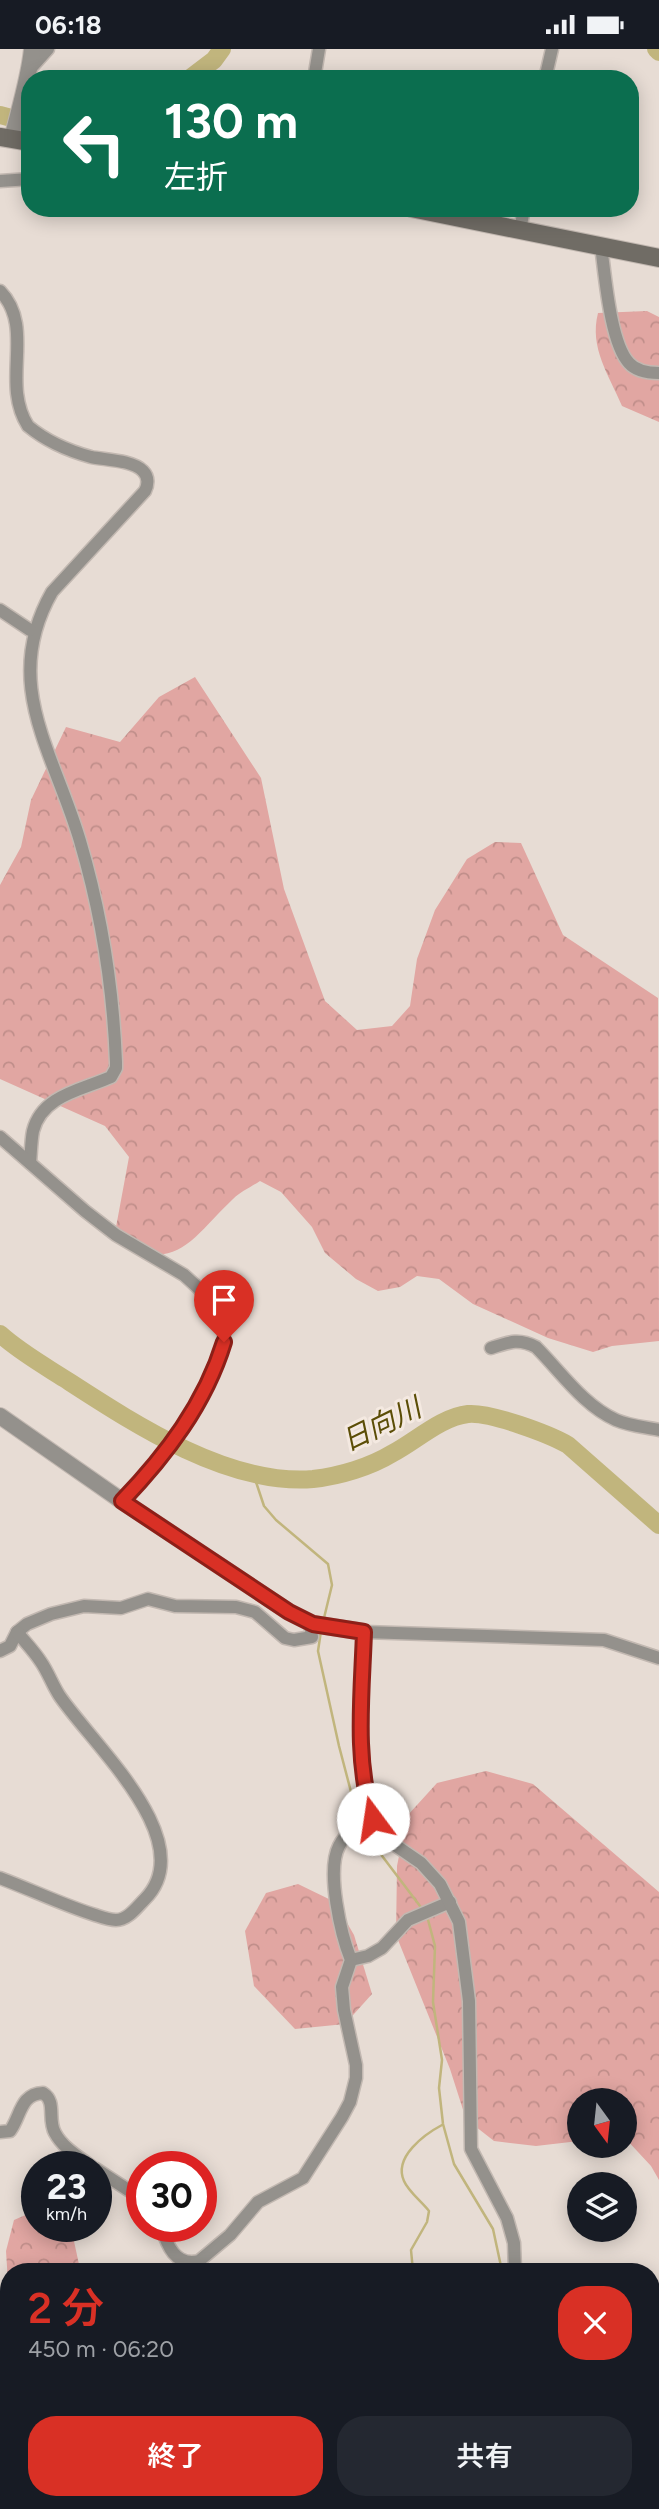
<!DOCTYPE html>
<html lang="ja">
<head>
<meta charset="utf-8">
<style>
	body { margin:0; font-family:Figtree,"Noto Sans JP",sans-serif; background:#242831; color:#f1f3f6; height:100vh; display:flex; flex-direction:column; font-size:26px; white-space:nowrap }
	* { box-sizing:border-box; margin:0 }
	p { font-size:23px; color:#9ea1a6 }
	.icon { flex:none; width:38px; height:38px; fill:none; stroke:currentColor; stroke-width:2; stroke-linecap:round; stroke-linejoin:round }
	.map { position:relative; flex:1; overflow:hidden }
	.sheet { position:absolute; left:0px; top:2214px; width:660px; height:247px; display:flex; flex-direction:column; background:#171b24; border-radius:28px 28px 0 0; box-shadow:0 4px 18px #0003 }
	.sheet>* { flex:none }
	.banner { position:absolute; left:21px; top:21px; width:618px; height:147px; border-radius:28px; box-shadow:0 4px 18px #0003; background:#0b6e4f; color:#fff; overflow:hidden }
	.needle { width:46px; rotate:165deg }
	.tools { position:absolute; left:567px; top:2039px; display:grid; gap:14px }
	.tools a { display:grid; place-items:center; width:70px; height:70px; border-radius:50%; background:#171b24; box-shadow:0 4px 18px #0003; font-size:35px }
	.speed { position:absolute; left:21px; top:2102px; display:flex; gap:14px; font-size:35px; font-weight:700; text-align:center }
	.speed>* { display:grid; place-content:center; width:91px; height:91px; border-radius:50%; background:#171b24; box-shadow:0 4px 18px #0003; line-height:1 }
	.speed small { font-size:18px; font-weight:400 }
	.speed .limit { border:10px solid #d22; background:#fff; color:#111 }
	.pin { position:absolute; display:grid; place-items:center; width:60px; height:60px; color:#fff; margin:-72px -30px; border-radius:50% 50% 50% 0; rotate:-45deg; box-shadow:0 0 7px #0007 }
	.pin .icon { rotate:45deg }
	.me { position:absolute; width:77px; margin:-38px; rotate:346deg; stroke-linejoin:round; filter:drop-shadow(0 0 5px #0008) }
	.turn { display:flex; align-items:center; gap:24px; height:147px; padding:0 28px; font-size:32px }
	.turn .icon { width:91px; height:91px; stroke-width:2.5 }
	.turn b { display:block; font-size:49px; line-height:60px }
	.round { display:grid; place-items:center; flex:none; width:74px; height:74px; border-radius:28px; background:#242831 }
	.head { display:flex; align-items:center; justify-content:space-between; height:119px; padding:0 28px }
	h1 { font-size:42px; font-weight:600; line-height:52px; color:#d93025 }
	.button { display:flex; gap:14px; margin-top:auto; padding:14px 28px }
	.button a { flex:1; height:80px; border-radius:28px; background:#d93025; color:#fff; font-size:28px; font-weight:600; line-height:80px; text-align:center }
	.button a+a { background:#242831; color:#f1f3f6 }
	.status { display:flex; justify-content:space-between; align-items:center; height:49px; padding:0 35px; background:#171b24; direction:ltr }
	.status svg { height:19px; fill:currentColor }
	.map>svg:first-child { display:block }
</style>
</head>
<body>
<div class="status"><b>06:18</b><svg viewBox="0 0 49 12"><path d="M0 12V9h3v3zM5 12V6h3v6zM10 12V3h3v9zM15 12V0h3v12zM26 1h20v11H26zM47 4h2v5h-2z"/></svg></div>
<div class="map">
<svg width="659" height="2460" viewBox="0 0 659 2460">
	<defs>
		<pattern id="forest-crowns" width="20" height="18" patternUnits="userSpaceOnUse" patternTransform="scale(1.75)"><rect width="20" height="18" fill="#e1a6a2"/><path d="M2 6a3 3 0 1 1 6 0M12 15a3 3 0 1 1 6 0" fill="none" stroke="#c08e8a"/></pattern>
	</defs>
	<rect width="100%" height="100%" fill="#e7dcd4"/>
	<g fill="url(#forest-crowns)">
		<path d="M647 262 659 268V373L622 357C609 326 589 299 598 264Z"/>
		<path d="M195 628 261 729 284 840 325 952 357 981 392 977 410 957 417 910 435 861 467 810 495 793 521 794 563 886 658 949 659 1292 612 1297 593 1303 548 1289 473 1255 439 1230 417 1227 400 1238 378 1242 356 1230 325 1204 312 1178 281 1143 260 1132C251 1138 240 1143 233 1150 192 1189 174 1229 114 1189L129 1108 105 1077 0 1030V836L21 798 31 751 66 678 120 693 159 648Z"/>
		<polygon points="486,1722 533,1735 659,1843 659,2131 651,2117 625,2089 625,2051 579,2051 579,2092 536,2097 494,2092 466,2070 450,2020 396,1886 397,1817 407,1767 437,1734"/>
		<polygon points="298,1835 335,1853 354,1886 372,1945 345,1975 295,1980 254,1937 245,1882 266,1844"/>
		<polygon points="30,2164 37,2165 37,2177 65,2177 72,2183 80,2220 84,2222 9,2222 9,2249 6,2202 14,2171"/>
		<polygon points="651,2403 659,2407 659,2460 425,2460 432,2452 651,2452"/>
		<polygon points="114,2452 224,2452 226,2460 113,2460"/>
	</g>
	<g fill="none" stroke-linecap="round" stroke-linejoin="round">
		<g stroke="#c1b57d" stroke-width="2.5">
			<polyline points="253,1424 264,1457 276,1471 328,1515 332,1536 324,1569"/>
			<polyline points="321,1582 318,1602 339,1697 355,1758 361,1769"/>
			<polyline points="365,1778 370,1791 423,1861"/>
			<polyline points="427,1867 435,1897 433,1953 442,2011 439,2039 443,2075 454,2115 493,2180 502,2222"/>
			<path d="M413 2222 411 2201 427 2173 429 2162C422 2153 408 2142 404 2132 393 2108 425 2085 442 2076"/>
			<polyline points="651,2330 659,2334"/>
			<polyline points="394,2452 394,2460"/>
		</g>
		<g stroke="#c1b57d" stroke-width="18">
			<polyline points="656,0 659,3"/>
			<polyline points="189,30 214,11 222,0"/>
			<polyline points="0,66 30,74"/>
			<path d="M0 1285C20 1303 43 1316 65 1330 133 1374 228 1437 313 1430 340 1427 370 1418 393 1404 416 1392 441 1368 468 1365 490 1363 549 1385 568 1396L659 1476"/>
		</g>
		<g stroke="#c2b8b1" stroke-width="15">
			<g id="minor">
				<polyline points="30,20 48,0"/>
				<polyline points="314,30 319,0"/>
				<polyline points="545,30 552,0"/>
				<polyline points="0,132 30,130"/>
				<polyline points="520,182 524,159"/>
				<path d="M601 197C605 225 610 294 629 314 636 322 648 324 659 324"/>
				<path d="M0 242C36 279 0 333 28 377 46 392 69 402 91 408 106 411 132 411 143 422 149 428 148 436 145 442L52 543C0 634 54 703 80 792 101 863 113 938 116 1013V1019L111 1028C82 1041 42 1046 33 1082 31 1092 31 1104 30 1114"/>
				<polyline points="0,561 30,581"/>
				<polyline points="0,1088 85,1162 116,1186 184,1226 206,1246 218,1263 224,1281 224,1293 203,1344 182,1380 155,1417 122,1452"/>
				<path d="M491 1299C509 1293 519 1289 536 1298 561 1323 583 1356 616 1371 630 1377 645 1378 659 1381"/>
				<polyline points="0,1602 10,1597 17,1583 27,1575 51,1565 84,1557 121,1559 148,1550 175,1557 236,1558 255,1563 285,1589 294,1591 312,1588 310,1573"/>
				<path d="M0 1829C32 1841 63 1856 95 1866 101 1868 109 1871 116 1871 128 1871 137 1858 145 1850 202 1792 90 1693 59 1646 52 1635 48 1623 41 1613 34 1602 25 1593 17 1583"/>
				<polyline points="351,1911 368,1907 382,1899 408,1871 450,1853"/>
				<path d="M0 2083 10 2082C21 2067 20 2045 43 2044 57 2053 47 2070 55 2084 63 2099 79 2108 92 2118"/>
				<polyline points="96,2120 142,2150"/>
				<path d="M161 2177C167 2196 175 2218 199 2212L230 2186 258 2153 303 2129 342 2068 350 2053 356 2029V2016L344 1961 342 1938 351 1911C341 1886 326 1822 339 1797 346 1783 359 1775 373 1770"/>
				<polyline points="515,2222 514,2194 507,2169 471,2100 469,1952 459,1873 440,1835 421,1814 389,1792 373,1770 367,1751 361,1710 361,1678 364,1583 604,1591 659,1609"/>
				<polyline points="651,2319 659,2322"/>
				<polyline points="432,2460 438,2452"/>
			</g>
		</g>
		<g stroke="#c2b8b1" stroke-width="18">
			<g id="tertiary">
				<path d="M12 90C19 61 29 30 32 0"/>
				<polyline points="0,1367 122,1452 289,1563 313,1575 364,1583"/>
			</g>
		</g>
		<g stroke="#c2b8b1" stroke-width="20">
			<g id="secondary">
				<polyline points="0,88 30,93"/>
				<polyline points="411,159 659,209"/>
			</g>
		</g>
		<use href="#minor" stroke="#94918c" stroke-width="12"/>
		<use href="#tertiary" stroke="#94918c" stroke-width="16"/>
		<use href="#secondary" stroke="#706c65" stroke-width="18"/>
	</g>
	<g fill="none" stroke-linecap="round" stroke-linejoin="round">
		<g stroke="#8d1f18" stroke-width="18">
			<path id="route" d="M224 1293C205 1355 166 1406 122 1452L289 1563 313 1575 364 1583C362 1645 354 1710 373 1770"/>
		</g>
		<use href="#route" stroke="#d93025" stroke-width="12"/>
	</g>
	<g text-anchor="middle" stroke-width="6" stroke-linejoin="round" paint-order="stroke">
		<g font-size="28" font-style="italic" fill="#5b4d06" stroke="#f4e9e1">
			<text transform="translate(381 1375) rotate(-26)" y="10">日向川</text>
		</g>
	</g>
</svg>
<div class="tools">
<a><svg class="needle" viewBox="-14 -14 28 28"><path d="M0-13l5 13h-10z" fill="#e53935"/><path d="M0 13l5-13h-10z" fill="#9ea1a6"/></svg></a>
<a><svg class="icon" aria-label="layers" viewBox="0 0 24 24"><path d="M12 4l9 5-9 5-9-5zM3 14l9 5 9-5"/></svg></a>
</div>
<div class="speed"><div>23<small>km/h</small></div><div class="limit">30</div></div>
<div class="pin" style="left:224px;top:1293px;background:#d93025"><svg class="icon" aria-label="arrive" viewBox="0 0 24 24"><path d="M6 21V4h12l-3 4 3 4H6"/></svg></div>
<svg class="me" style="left:373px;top:1770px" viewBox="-20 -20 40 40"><circle r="19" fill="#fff"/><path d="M0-13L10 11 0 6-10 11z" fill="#d93025"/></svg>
<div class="banner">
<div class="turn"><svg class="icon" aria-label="left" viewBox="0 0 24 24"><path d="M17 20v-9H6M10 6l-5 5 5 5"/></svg><div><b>130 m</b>左折</div></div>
</div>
<section class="sheet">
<div class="head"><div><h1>2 分</h1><p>450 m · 06:20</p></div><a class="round" style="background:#d93025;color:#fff"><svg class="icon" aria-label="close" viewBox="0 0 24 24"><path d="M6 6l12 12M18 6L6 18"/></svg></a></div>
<div class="button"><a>終了</a><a>共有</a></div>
</section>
</div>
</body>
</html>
